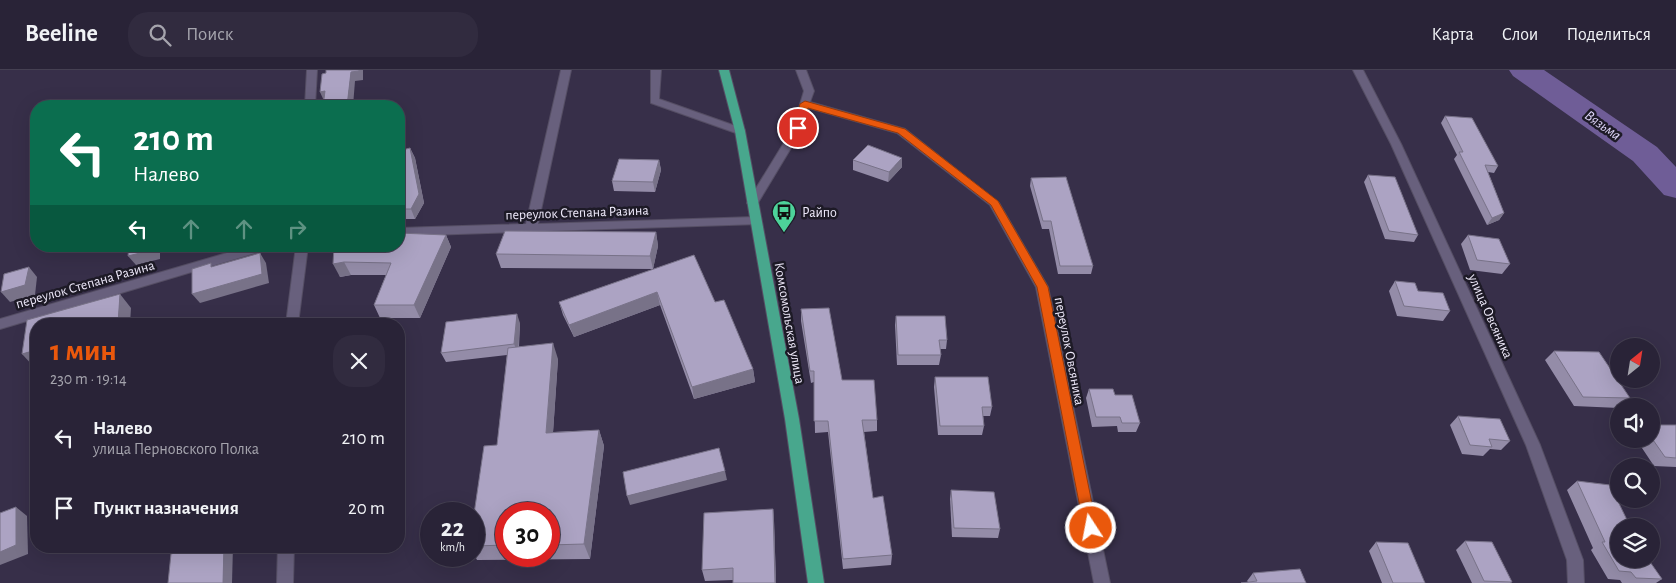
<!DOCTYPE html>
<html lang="ru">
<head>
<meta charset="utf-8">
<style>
	body { margin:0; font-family:"Alegreya Sans",sans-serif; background:#312b3f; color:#f1f3f6; height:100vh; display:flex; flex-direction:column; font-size:19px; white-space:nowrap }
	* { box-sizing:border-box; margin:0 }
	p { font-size:16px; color:#a5a4ad }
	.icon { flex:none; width:28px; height:28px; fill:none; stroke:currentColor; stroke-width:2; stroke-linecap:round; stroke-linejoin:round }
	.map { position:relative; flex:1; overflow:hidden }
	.panel { position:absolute; left:30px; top:248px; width:375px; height:235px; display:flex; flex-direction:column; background:#292337; border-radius:20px; box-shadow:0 5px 20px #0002,0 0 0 1px #454052 }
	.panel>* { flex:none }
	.banner { position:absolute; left:30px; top:30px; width:375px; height:152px; border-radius:20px; box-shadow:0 5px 20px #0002,0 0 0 1px #454052; background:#0b6e4f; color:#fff; overflow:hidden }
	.needle { width:32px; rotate:30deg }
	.buttons { position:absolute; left:1610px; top:268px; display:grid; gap:10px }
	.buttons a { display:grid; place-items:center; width:50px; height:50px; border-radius:50%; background:#292337; box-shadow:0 5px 20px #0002,0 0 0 1px #454052; font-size:25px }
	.speed { position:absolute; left:420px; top:432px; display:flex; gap:10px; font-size:25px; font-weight:700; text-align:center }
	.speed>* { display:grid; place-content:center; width:65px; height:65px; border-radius:50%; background:#292337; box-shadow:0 5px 20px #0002,0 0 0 1px #454052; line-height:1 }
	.speed small { font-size:12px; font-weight:400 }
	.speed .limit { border:8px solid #d22; background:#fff; color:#111 }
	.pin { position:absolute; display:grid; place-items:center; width:42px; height:42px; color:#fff; margin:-21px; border:2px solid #fff; border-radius:50%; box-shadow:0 1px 5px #0007 }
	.me { position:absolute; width:55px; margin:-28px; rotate:349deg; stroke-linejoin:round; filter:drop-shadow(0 0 4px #0008) }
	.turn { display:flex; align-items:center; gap:18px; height:105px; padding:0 20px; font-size:22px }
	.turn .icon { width:65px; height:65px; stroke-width:2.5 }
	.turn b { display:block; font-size:35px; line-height:42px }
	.lanes { display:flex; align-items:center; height:48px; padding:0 20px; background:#0003; justify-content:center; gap:25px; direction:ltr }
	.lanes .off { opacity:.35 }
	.round { display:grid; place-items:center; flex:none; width:52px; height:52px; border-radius:20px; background:#312b3f }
	.summary { display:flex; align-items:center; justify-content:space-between; height:85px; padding:0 20px }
	h1 { font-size:30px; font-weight:700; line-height:38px; color:#ea580c }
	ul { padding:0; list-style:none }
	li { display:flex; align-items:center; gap:15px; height:70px; padding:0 20px }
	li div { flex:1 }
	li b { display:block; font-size:19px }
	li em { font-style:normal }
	header { display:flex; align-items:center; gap:30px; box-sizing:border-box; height:70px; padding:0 25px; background:#292337; border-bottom:1px solid #454052 }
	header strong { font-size:24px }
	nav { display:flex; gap:28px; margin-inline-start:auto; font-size:18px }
	.search { width:350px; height:45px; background:#312b3f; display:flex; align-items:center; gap:12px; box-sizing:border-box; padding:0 18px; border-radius:20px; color:#a5a4ad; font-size:19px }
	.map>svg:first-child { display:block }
</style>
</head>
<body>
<header>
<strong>Beeline</strong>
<div class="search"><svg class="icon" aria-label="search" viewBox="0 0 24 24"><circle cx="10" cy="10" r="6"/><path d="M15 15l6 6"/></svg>Поиск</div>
<nav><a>Карта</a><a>Слои</a><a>Поделиться</a></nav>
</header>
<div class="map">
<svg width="1676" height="513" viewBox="0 0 1676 513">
	<rect width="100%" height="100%" fill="#372f49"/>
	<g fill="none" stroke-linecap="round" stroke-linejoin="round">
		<polygon fill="#6f5d97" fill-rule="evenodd" points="1509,0 1544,0 1657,77 1676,97 1676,128 1664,125 1633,91 1513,6"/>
		<g stroke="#554e64" stroke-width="2">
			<g id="minor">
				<polygon points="307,0 317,0 315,36 305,36"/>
				<polygon points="561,0 571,0 538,154 755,147 761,151 759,154 399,166 399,158 526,154"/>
				<polygon points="651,0 661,0 659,29 744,59 745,61 744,63 736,63 651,33"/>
				<polygon points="796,0 806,0 814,21 810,32 905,59 999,133 1048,217 1110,513 1094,513 1036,217 990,135 897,63 809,38 803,58 756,136 752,137 747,133 793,58 804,21"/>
				<polygon points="1353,0 1363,0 1401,74 1540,375 1583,490 1584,513 1568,513 1567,490 1526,375 1391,74"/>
				<polygon points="251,176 271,176 269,179 0,259 0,249"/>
				<polygon points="296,176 308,176 298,254 286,254"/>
				<polygon points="278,476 294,476 293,513 277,513"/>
			</g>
		</g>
		<g stroke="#554e64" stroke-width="2">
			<polygon id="major" points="719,0 729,0 745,61 799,349 824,513 808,513 785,349 735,61"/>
		</g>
		<use href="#minor" fill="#68607d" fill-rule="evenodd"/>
		<use href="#major" fill="#48a78d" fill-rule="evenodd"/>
	</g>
	<g fill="#948ca8" fill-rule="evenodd">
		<polygon points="1445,46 1498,96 1494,103 1488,102 1504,143 1499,150 1487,155 1454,89 1457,85 1441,53"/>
		<polygon points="410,78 415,88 424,133 415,149 399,149 399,81"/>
		<polygon points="659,90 661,100 655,122 614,121 612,111"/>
		<polygon points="853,90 902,97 888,112 853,100"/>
		<polygon points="1368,105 1418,165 1414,172 1385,169 1364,112"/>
		<polygon points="1031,108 1093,196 1091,204 1058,204 1049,159 1042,159 1030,116"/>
		<polygon points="656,162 658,176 653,199 501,198 496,184"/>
		<polygon points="446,165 451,177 420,248 380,248 374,235 386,205 351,205 340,207 334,176"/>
		<polygon points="1468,165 1510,194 1502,204 1470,200 1461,174"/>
		<polygon points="694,185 715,232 753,299 755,312 694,329 660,235 574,267 563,245 559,232"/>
		<polygon points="1395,211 1418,221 1450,241 1443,251 1397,246 1389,221"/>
		<polygon points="801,239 842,310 877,350 877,361 864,362 873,428 892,485 891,495 843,499 828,362 815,363 814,312 811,313 801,251"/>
		<polygon points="896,246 947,270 946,279 940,279 941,285 939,295 897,295 895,255"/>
		<path d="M520 253 519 277 558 289 553 362 599 360 604 376 590 489 477 490 474 484V444L497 375 507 285 446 292 441 283ZM506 444H549V486H506Z"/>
		<polygon points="1554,281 1630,328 1622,336 1619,336 1619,338 1574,336 1545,290"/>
		<polygon points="935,307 992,337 990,346 983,346 984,356 982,365 938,365 934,317"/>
		<polygon points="1089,319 1115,325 1140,353 1136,362 1118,362 1117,356 1092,357 1086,328"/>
		<polygon points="1458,346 1510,371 1501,380 1490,379 1483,386 1462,384 1450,355"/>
		<polygon points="1651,355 1676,355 1676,397 1654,396 1636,369 1651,369"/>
		<polygon points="1577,411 1619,456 1662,509 1656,513 1622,513 1620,510 1608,509 1591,480 1593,478 1567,420"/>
		<polygon points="951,420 1000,459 998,468 952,467 950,429"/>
		<polygon points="773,439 774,451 776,513 733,513 733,510 705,511 702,500"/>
		<polygon points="1465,471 1512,512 1510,513 1472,513 1456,480"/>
		<polygon points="1376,472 1425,513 1382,513 1369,481"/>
		<polygon points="1253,503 1306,513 1248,512 1247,511"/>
	</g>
	<g fill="#787288">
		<polygon points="359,0 363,0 363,10 355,11 353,36 347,36 351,2"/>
		<polygon points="325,21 324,31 320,22"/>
		<polygon points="410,78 415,88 424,133 415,149 411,139"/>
		<polygon points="902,88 902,97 888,112 889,102"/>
		<polygon points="659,90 661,100 655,122 653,112"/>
		<polygon points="1504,143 1499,150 1487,155 1492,148"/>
		<polygon points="656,162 658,176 653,199 650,186"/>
		<polygon points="446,165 451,177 420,248 414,235"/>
		<polygon points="152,176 160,176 160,189 136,195 128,186"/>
		<polygon points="260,183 266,193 269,213 200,233 192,224"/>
		<polygon points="344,192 351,205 340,207 333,194"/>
		<polygon points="29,197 37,207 35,225 10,232 1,222"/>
		<polygon points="657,222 660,235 574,267 569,255"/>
		<polygon points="120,224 131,238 130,254 118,254"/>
		<polygon points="517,244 520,253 518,283 514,274"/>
		<polygon points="553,273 558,289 552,378 546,363"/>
		<polygon points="36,280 36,298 35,298 22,284"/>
		<polygon points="753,299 755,312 694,329 692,317"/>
		<polygon points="599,360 604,376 590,489 584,474"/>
		<polygon points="725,401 727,410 630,435 627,426"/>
		<polygon points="16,437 27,446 28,484 0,495 0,482"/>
		<polygon points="773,439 774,451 776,513 775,513"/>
		<polygon points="224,476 233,476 232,513 223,513"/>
	</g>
	<g fill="#aca3c3" stroke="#787288">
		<polygon points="326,0 359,0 359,1 351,2 347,36 323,36 325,21 320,22 322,4 326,3"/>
		<polygon points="1445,46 1472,48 1498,96 1485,95 1504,143 1492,148 1459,82 1463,82"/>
		<polygon points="868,75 902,88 889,102 853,90"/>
		<polygon points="410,78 419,124 411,139 399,139 399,81"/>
		<polygon points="619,89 659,90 653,112 612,111"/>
		<polygon points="1368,105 1395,107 1418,165 1389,161"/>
		<polygon points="1066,107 1093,196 1060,196 1051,151 1043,151 1031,108"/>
		<polygon points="505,161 656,162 650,186 496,184"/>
		<polygon points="399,163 446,165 414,235 374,235 391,193 344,192 333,194 334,176 399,176"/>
		<polygon points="1468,165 1499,169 1510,194 1477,190"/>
		<polygon points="129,176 152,176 152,180 128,186"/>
		<polygon points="260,183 262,204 192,224 192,199 211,193 211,197"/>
		<polygon points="694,185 715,232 724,230 753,299 692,317 657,222 569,255 559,232"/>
		<polygon points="29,197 25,215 1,222 4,204"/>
		<polygon points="1395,211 1415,213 1418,221 1443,223 1450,241 1404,236"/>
		<polygon points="120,224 118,254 36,254 36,280 22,284 27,250"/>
		<polygon points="829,238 842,310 874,310 877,350 862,350 873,428 883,426 892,485 843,489 828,351 814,351 814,301 810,301 801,239"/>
		<polygon points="517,244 514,274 441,283 446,252"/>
		<polygon points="896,246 945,246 947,270 939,270 941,285 898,285"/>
		<polygon points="553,273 546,363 599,360 584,474 549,475 549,444 506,444 506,475 474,476 474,444 484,376 497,375 508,278"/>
		<polygon points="1554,281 1599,282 1630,328 1583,327"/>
		<polygon points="935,307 988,307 992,337 982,337 984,356 940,356"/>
		<polygon points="1089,319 1113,319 1115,325 1132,325 1140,353 1122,353 1120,347 1096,347"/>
		<polygon points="1458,346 1500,349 1510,371 1489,369 1492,377 1470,375"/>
		<polygon points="1651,355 1676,355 1676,388 1665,387 1651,367"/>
		<polygon points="719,378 725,401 627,426 623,402"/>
		<polygon points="1577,411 1610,415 1630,456 1619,456 1619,489 1648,489 1662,509 1636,508 1631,502 1619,501 1602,472 1605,472"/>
		<polygon points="951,420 994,422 1000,459 954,458"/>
		<polygon points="16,437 16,475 0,482 0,443"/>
		<polygon points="773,439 775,513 733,513 733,498 702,500 704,443"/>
		<polygon points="1465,471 1492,472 1512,512 1484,511"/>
		<polygon points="1376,472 1408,473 1425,513 1393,513"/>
		<polygon points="195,476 224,476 223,513 168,513 171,484 195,478"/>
		<polygon points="1300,499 1306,513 1241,513 1257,511 1253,503"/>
	</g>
	<polygon fill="#ea580c" stroke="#983908" points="805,31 905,59 998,131 1048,217 1097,458 1095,462 1091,464 1086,462 1084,458 1037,217 991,135 898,63 808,38 802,58 798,61 794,60 793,58 800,34"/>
	<defs>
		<g id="bus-pin" transform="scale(1.25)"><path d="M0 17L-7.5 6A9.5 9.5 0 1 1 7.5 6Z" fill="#4dd39a" stroke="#1d1a26"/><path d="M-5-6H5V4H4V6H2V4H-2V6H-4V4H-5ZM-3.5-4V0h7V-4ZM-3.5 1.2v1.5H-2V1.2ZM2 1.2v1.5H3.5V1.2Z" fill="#111"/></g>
	</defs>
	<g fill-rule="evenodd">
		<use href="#bus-pin" x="784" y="142"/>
	</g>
	<g text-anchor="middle" stroke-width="5" stroke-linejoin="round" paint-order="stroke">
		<g font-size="14" fill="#eee9fa" stroke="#1d1a26">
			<text transform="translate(577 142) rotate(-2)" y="5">переулок Степана Разина</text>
			<text transform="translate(85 214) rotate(-16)" y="5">переулок Степана Разина</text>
			<text transform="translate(1491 246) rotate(66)" y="5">улица Овсяника</text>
			<text transform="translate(790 253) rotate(80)" y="5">Комсомольская улица</text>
			<text transform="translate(1070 281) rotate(79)" y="5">переулок Овсяника</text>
		</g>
		<g font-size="14" fill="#eee9fa" stroke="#1d1a26" text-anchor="start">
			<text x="802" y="147">Райпо</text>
		</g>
		<g font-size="15" font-style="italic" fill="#e1d8fb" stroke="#1d1a26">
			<text transform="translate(1603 55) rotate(35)" y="5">Вязьма</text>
		</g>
	</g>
</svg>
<div class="buttons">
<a><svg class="needle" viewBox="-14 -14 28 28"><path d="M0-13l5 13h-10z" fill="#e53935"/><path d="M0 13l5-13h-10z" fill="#a5a4ad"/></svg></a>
<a><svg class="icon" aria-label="sound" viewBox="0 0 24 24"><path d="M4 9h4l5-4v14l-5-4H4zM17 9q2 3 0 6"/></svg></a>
<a><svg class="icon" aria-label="search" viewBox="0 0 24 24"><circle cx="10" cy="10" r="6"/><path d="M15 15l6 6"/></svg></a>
<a><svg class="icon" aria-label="layers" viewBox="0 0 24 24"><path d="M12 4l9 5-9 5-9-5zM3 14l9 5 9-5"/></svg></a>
</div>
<div class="speed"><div>22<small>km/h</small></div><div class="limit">30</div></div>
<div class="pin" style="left:798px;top:58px;background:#d93025"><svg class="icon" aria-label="arrive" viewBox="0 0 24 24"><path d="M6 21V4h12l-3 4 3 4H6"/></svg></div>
<svg class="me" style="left:1091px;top:458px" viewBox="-20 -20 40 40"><circle r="17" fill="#ea580c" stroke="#fff" stroke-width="3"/><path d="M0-11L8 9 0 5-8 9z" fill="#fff"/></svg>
<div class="banner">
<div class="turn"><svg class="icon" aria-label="left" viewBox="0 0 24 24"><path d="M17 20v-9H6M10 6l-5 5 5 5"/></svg><div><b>210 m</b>Налево</div></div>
<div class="lanes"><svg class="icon" aria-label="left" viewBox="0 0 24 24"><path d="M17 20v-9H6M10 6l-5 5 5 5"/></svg><svg class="icon off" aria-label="ahead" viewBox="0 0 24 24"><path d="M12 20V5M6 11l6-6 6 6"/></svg><svg class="icon off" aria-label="ahead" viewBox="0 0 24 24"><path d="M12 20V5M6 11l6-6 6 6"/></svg><svg class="icon off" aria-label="right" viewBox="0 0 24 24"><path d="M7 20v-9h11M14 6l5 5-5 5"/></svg></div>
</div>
<section class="panel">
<div class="summary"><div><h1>1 мин</h1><p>230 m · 19:14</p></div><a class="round"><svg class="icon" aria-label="close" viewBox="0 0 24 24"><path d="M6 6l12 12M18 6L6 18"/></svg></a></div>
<ul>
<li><svg class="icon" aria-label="left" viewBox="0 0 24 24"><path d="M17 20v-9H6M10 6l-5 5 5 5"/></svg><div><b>Налево</b><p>улица Перновского Полка</p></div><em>210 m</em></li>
<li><svg class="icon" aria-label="arrive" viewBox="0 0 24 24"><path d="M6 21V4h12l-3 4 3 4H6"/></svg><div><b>Пункт назначения</b></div><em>20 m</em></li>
</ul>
</section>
</div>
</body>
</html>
